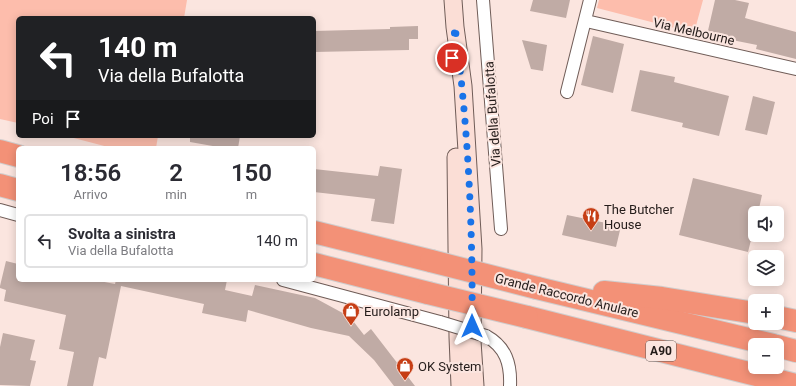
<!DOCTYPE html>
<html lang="it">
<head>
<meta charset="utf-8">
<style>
	body { margin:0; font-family:Roboto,sans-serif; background:#f2f2f3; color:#2b2b33; height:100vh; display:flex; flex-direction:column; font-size:15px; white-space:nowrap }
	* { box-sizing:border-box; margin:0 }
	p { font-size:13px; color:#7c7c81 }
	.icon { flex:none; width:22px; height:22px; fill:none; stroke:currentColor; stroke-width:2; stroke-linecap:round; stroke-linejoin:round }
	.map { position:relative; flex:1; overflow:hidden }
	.sheet { position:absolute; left:16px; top:146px; width:300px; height:136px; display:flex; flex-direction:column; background:#fff; border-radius:6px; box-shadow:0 2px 10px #0003 }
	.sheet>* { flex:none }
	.guide { position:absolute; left:16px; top:16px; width:300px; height:122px; border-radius:6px; box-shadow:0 2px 10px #0003; background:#202124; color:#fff; overflow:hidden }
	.tools { position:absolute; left:748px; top:206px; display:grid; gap:8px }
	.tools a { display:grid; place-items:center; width:36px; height:36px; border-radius:6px; background:#fff; box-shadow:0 2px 10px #0003; font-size:20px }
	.pin { position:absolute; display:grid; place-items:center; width:34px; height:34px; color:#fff; margin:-17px; border:2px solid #fff; border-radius:50%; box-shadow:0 1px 4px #0007 }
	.me { position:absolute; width:44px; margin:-22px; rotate:0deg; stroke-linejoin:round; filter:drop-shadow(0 0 3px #0008) }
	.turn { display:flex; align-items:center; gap:14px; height:84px; padding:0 16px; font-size:18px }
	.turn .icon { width:52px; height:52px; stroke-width:2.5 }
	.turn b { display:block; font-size:28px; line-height:34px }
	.then { display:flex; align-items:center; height:38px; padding:0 16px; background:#0003; gap:8px; font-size:15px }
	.eta { display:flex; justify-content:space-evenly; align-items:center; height:68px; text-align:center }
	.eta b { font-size:24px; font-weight:600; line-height:28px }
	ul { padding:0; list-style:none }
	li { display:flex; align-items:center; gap:12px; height:54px; margin:0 8px 6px; padding:0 8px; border:2px solid #e1e1e2; border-radius:6px }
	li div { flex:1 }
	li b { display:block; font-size:15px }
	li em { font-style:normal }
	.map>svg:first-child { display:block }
</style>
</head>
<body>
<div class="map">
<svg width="796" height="386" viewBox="0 0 796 386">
	<rect width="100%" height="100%" fill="#fbe5df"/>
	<g fill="#fdbdac">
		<polygon points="0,0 187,0 184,18 18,18 18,123 0,119"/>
		<polygon points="599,0 703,0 694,33 597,8"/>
		<polygon points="66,136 158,136 156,148 112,148"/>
	</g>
	<g fill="#c0aba5">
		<polygon points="533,0 570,0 566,18 530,11"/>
		<polygon points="715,0 735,0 749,3 745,18 796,32 796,59 756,49 757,45 707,35"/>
		<polygon points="418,26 418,39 409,39 409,50 314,52 314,31 390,29 390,27"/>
		<polygon points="593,36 624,44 613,93 581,85"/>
		<polygon points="522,40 547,45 543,71 531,69"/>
		<polygon points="640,70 675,77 674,82 729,96 719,136 682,127 683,123 631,111"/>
		<polygon points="753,96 775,102 767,135 745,130"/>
		<polygon points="190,136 240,136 238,148 224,148 190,142"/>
		<polygon points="380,166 402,169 394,224 371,221 375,199 314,192 314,169 378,176"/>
		<polygon points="693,178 762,195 758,213 755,213 755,224 748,252 679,235"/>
		<polygon points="567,215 621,226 616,247 562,235"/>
		<polygon points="6,261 18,264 18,280 94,280 115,284 116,280 227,280 225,290 252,296 255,285 315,298 350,317 364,335 371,329 415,386 394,386 374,360 349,336 311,328 248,310 246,322 202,313 204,304 121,286 106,359 99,357 93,386 67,386 74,352 59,349 66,315 4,301 6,290 0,288 0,286"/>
		<polygon points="3,333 35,340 30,360 36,361 30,386 0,385 0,347"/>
	</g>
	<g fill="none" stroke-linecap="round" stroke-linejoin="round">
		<g stroke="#6f5c57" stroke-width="14">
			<g id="street">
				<polyline points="483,0 501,229"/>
				<polyline points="586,21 796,69"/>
				<polyline points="567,92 590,0"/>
				<polyline points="0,210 18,215"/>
				<polyline points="283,280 440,322"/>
				<path d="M486 336C506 347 511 364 510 386"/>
			</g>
		</g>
		<g stroke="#6f5c57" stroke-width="19">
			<g id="secondary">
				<polyline points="453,0 455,27 463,86 473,249 472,341 475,386"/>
				<polyline points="456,157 458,337 460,386"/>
			</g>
		</g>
		<g stroke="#cfcdcd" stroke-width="24">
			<g id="highway">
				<polyline points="0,151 18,156"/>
				<polyline points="0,185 18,190"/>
				<polyline points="314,232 431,261"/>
				<polyline points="314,264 428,293"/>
				<polyline points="537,288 773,345"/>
				<polyline points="604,292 662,298 755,313"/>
				<polyline points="527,317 796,385"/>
				<polyline points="777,317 796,321"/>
				<polyline points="777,346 796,351"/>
			</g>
		</g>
		<use href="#street" stroke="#fff" stroke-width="12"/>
		<use href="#secondary" stroke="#fbded6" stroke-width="17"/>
		<use href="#highway" stroke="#f39177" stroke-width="22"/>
		<g stroke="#6f5c57" stroke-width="14" stroke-linecap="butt">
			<polyline id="street-bridge" points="440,322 486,336"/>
		</g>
		<g stroke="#cfcdcd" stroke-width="24" stroke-linecap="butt">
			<g id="highway-bridge">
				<polyline points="431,261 537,288"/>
				<polyline points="428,293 527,317"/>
			</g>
		</g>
		<use href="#street-bridge" stroke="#fff" stroke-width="12"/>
		<use href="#highway-bridge" stroke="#f39177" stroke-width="22"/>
	</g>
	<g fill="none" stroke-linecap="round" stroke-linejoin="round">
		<path stroke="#1a73e8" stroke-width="7" stroke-dasharray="0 12.6" d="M452 58 455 27C468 126 473 226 472 326"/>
	</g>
	<defs>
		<g id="restaurant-pin" transform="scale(0.9)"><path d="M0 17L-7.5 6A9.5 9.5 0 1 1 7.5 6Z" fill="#c63e15" stroke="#fbe5df"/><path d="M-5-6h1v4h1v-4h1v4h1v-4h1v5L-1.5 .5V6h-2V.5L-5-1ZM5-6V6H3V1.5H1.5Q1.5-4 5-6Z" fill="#fff"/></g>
		<g id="shop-pin" transform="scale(0.9)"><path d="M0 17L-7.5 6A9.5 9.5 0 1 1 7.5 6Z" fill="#c63e15" stroke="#fbe5df"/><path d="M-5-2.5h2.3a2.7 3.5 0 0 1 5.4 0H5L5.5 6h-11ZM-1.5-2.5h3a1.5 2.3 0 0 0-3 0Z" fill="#fff"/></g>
	</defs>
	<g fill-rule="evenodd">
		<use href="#restaurant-pin" x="591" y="216"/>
		<use href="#shop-pin" x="351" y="311"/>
		<use href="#shop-pin" x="405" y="366"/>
	</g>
	<g text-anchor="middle" stroke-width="4" stroke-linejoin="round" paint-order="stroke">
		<rect fill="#fbe5df" stroke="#645855" stroke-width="1" x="646" y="341" width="30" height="20" rx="3"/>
		<g font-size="12" font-weight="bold" fill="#241c1a">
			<text x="661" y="355">A90</text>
		</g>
		<g font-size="13" fill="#241c1a" stroke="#fbe5df">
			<text transform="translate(694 31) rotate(13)" y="5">Via Melbourne</text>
			<text transform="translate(492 114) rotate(-94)" y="5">Via della Bufalotta</text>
			<text transform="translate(567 295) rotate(14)" y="5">Grande Raccordo Anulare</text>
		</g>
		<g font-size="13" fill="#241c1a" stroke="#fbe5df" text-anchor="start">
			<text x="604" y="214">The Butcher<tspan x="604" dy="15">House</tspan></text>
			<text x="364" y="316">Eurolamp</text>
			<text x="418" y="371">OK System</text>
		</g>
	</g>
</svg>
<div class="tools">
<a><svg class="icon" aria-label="sound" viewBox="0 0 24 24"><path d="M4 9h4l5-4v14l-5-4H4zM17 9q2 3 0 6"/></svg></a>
<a><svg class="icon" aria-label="layers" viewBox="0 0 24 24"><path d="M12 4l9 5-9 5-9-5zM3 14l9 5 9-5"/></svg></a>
<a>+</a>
<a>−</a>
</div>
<div class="pin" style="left:452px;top:58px;background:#d93025"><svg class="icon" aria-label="arrive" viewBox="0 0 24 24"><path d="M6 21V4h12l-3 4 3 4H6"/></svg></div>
<svg class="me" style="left:472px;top:326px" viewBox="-20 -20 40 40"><path d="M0-17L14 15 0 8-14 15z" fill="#1a73e8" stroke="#fff" stroke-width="4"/></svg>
<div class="guide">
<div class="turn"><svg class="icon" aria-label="left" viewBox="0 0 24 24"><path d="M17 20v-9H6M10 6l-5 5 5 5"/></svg><div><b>140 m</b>Via della Bufalotta</div></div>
<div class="then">Poi<svg class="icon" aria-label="arrive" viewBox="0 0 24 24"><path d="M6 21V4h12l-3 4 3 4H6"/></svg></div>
</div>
<section class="sheet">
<div class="eta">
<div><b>18:56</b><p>Arrivo</p></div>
<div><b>2</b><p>min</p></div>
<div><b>150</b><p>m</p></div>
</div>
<ul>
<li><svg class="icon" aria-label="left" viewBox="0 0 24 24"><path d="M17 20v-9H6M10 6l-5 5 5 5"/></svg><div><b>Svolta a sinistra</b><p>Via della Bufalotta</p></div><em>140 m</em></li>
</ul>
</section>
</div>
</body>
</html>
